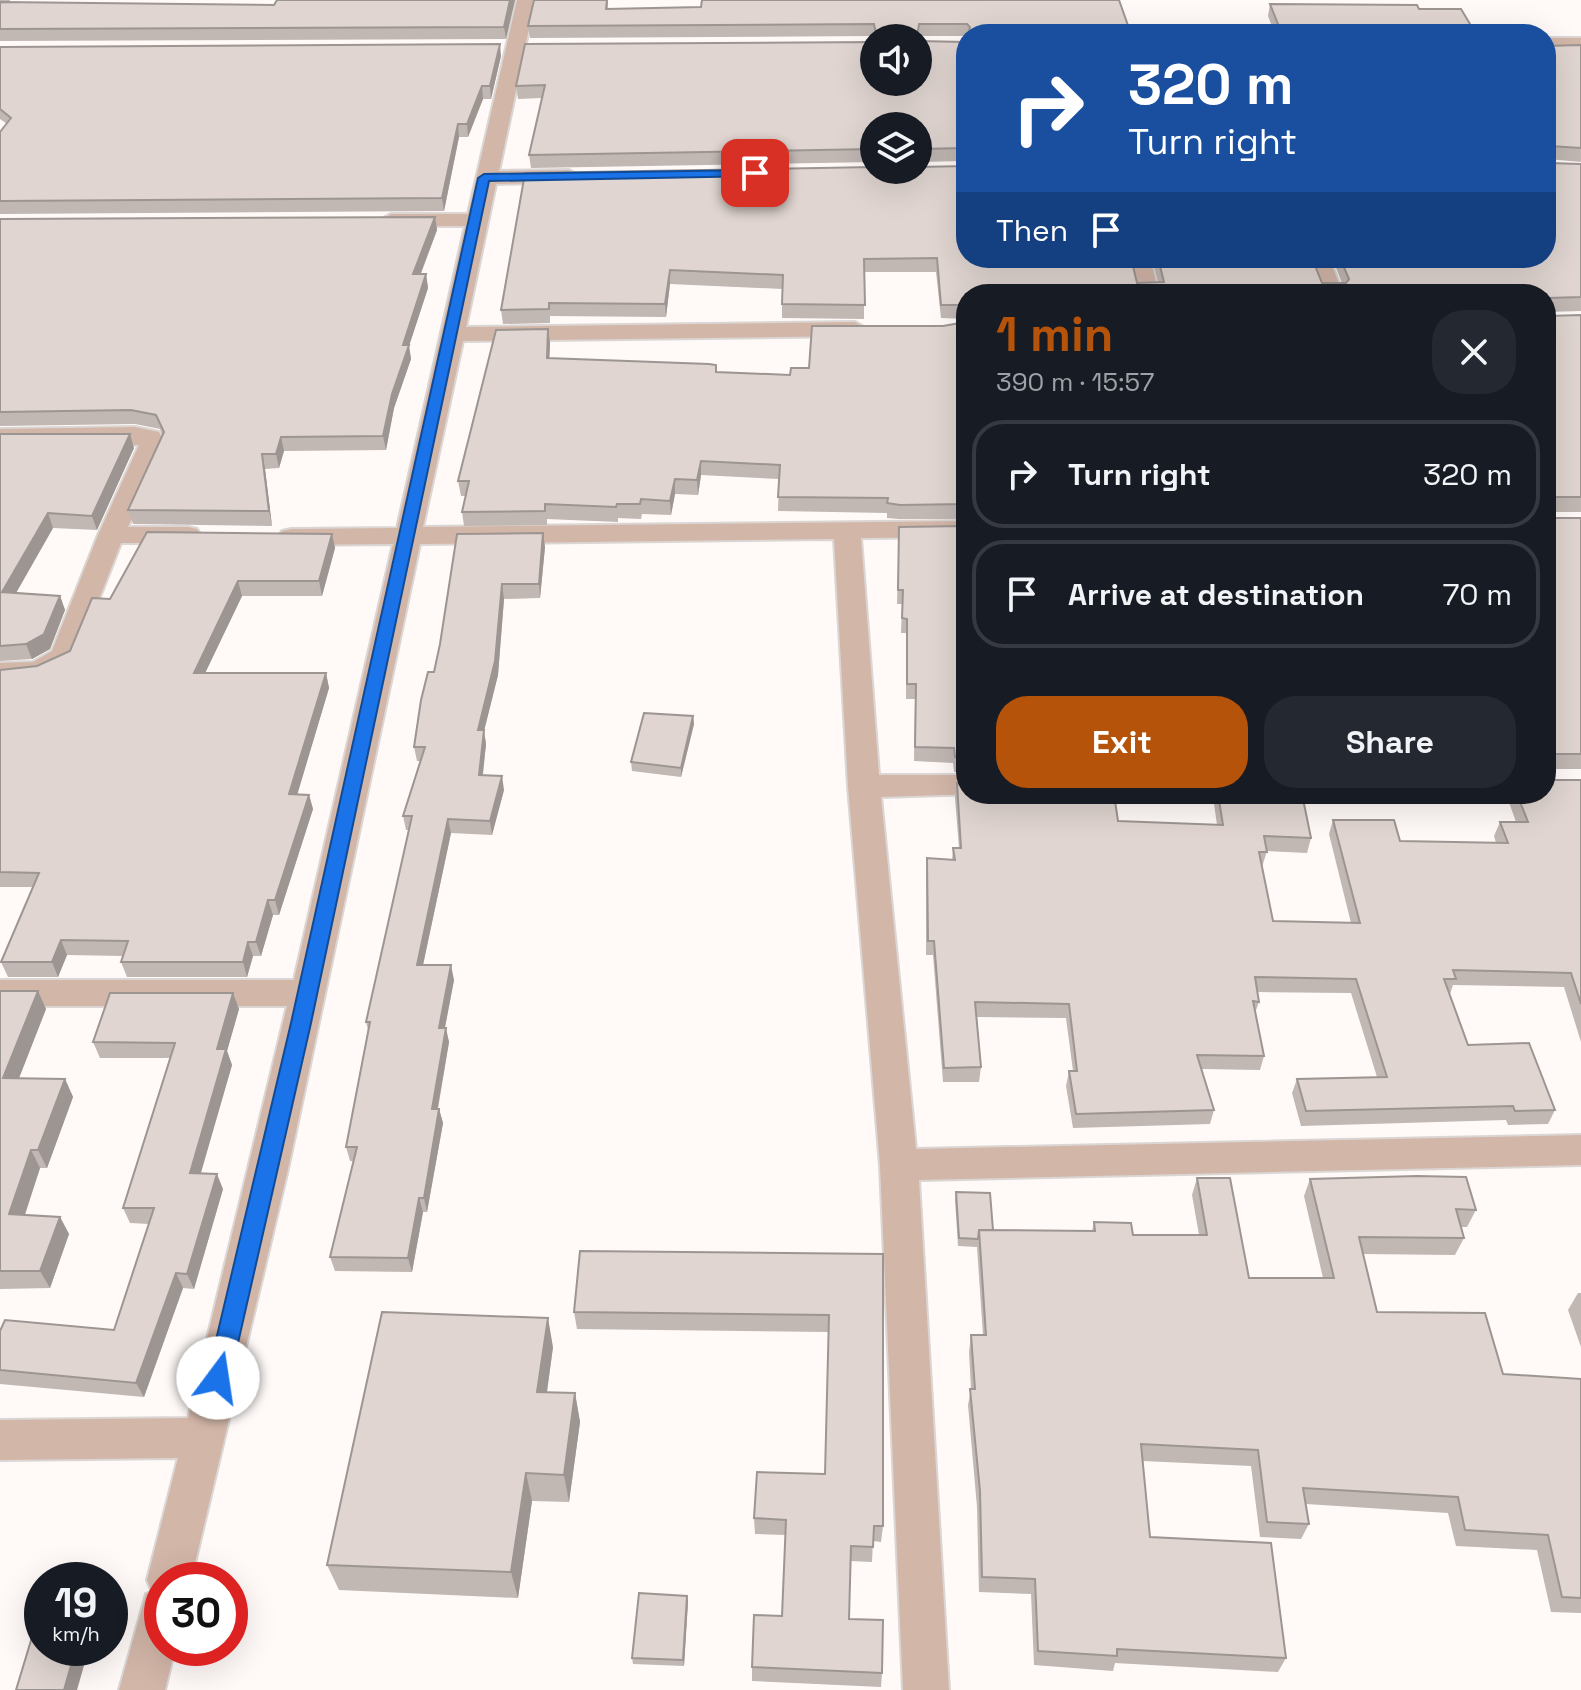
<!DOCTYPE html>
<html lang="en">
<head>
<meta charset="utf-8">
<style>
	body { margin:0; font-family:"Space Grotesk",sans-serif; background:#242831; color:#f1f3f6; height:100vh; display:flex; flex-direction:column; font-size:30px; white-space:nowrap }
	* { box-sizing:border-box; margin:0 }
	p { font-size:26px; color:#9ea1a6 }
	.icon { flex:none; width:44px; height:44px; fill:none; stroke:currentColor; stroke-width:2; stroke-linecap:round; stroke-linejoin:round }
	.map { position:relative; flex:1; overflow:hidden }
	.side { position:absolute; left:956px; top:284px; width:600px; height:520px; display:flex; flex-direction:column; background:#171b24; border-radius:32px; box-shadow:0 8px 32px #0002 }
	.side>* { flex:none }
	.guide { position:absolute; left:956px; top:24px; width:600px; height:244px; border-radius:32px; box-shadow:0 8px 32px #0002; background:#1a4fa0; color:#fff; overflow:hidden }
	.buttons { position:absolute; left:860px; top:24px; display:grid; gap:16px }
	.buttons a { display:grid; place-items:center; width:72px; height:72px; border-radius:50%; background:#171b24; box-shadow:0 8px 32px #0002; font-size:40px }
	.speed { position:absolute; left:24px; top:1562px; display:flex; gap:16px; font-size:40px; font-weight:700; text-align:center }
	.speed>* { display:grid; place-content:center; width:104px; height:104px; border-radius:50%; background:#171b24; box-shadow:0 8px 32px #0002; line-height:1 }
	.speed small { font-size:20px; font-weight:400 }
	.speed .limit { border:12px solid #d22; background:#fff; color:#111 }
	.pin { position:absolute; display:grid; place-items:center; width:68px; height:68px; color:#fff; margin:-34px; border-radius:16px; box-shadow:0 4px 12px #0006 }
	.me { position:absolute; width:88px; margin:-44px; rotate:14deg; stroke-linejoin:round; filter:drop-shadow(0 0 6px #0008) }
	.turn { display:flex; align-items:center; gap:28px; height:168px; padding:0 40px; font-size:36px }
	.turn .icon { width:104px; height:104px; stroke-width:2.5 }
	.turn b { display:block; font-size:56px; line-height:68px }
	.then { display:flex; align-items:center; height:76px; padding:0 40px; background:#0003; gap:16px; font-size:30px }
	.round { display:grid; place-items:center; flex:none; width:84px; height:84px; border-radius:32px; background:#242831 }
	.head { display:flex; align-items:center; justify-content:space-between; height:136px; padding:0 40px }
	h1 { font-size:48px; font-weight:700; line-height:60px; color:#b45309 }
	.primary-button { display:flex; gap:16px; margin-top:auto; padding:16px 40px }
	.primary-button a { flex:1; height:92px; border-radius:32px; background:#b45309; color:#fff; font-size:32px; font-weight:700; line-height:92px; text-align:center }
	.primary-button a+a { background:#242831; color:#f1f3f6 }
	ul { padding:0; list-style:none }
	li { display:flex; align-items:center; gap:24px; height:108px; margin:0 16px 12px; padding:0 24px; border:4px solid #363941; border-radius:32px }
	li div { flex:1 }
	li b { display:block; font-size:30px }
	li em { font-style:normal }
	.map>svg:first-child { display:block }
</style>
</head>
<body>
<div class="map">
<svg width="1581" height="1690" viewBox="0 0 1581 1690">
	<rect width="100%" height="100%" fill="#fffaf8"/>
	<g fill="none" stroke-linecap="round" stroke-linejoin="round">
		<g stroke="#dbd6d4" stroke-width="4">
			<g id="street">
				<polygon points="517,0 535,0 499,171 569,170 579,176 569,182 496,184 466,327 855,322 867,329 855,336 463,341 423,527 966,521 966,537 861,538 879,775 966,775 966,794 976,794 881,797 916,1149 1581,1135 1581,1165 919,1180 949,1690 903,1690 880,1165 848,786 834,539 420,544 288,1169 191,1580 162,1580 162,1648 175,1648 165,1690 119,1690 146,1594 152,1592 147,1580 178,1458 0,1460 0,1420 188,1418 287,1006 0,1006 0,980 294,980 393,544 291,545 282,543 278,537 282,531 291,529 397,528 465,226 391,226 380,220 391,214 468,214"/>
				<rect x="1546" y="38" width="35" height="12"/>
				<polygon points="1128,258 1150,258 1159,294 1137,294"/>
				<polygon points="1307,258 1329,258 1343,294 1321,294"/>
				<polygon points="135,427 159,432 165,445 128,527 188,527 197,529 201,535 197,541 188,543 121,543 74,663 42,678 0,683 0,663 33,662 52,651 98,535 139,445 0,445 0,429"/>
			</g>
		</g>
		<use href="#street" fill="#d2b6a8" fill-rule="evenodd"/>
	</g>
	<g fill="#c1b7b3">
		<polygon points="0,0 10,0 9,3 274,5 277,0 515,0 506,39 0,41"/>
		<polygon points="534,0 608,0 608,9 701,7 1131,34 966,34 966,36 918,36 918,38 874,38 874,36 530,38 528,26"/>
		<polygon points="1270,4 1419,9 1476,34 1275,34 1268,16"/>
		<polygon points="966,42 966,161 918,162 918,126 874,126 874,162 531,168 529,155 542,98 518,99 516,86"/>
		<polygon points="1581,45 1581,162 1548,159 1548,163 1581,164 1581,311 1548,312 1548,316 1581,315 1581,512 1549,512 1549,518 1581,518 1581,769 1550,769 1550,780 1581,780 1581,1042 1564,987 1453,985 1450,994 1468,1045 1555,1110 1548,1124 1508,1125 1506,1120 1301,1126 1292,1093 1297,1079 1377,1077 1351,993 1257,992 1259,1002 1255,1013 1264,1056 1260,1070 1202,1069 1214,1110 1210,1124 1073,1128 1066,1086 1069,1071 1073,1071 1066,1018 977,1017 981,1067 979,1082 943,1082 933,955 926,955 926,872 927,858 952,860 953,848 959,848 955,798 957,783 1118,821 1217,825 1213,797 1213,794 1302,794 1311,838 1307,853 1267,851 1262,867 1273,921 1351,923 1329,834 1333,820 1400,841 1496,843 1494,836 1500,822 1516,822 1506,794 1546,794 1546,294 966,294 966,319 941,318 936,272 864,272 864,319 782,318 782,289 670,284 666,317 550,316 550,323 503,324 501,310 874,167 1137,283 1158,282 1152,258 1312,258 1322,283 1342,283 1332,258 1546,258 1546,46"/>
		<polygon points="0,47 501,56 491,99 483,99 468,137 459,137 444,211 0,214 0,132 7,124 0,119"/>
		<polygon points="435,217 437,230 421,274 426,274 428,288 409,346 411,359 394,408 386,450 284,451 279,468 265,469 272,526 133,524 128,510 162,435 160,429 135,424 0,426 0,219"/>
		<polygon points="966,322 966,519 899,519 887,518 887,513 778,511 779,479 701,475 698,495 675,494 671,515 642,514 641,519 618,518 618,522 547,519 547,525 464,526 462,512 466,496 461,496 458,481 550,343 549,358 716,372 790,375 943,326"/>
		<polygon points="0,434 134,448 97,530 53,528 16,593 60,596 65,610 50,649 32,659 0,661"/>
		<polygon points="966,526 966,773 954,772 953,763 914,761 915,699 906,699 906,633 901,633 902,604 897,604 899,527"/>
		<polygon points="543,533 545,547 540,598 504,599 498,675 484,731 486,744 483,775 504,790 492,835 451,833 423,965 454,980 445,1028 449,1042 438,1109 439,1109 443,1123 427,1212 423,1212 412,1272 335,1271 330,1257 353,1161 350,1161 346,1147 368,1030 366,1022 409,830 406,830 403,816 420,761 417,761 414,747 434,672"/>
		<polygon points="332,534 335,548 322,596 242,596 205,673 326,673 329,688 297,794 309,795 313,809 279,915 273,915 261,956 253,956 247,977 127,977 121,962 123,956 67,955 58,977 8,977 1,962 33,887 0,887 0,670 37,666 70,651 110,599"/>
		<polygon points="693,716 694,724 681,777 632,771 631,762"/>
		<polygon points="0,991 38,991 46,1009 19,1078 65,1079 73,1097 47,1168 40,1168 25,1215 60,1217 69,1234 50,1288 0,1289"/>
		<polygon points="233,993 239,1009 227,1051 232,1065 201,1173 223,1189 194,1289 183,1288 144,1397 0,1384 0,1331 114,1330 149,1224 130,1223 123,1208 170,1058 100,1058 93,1042"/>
		<polygon points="1197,1178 1249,1278 1323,1278 1304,1196 1310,1179 1476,1210 1467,1227 1461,1227 1464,1238 1455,1255 1363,1254 1377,1312 1503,1374 1581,1379 1581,1613 1551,1612 1537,1550 1456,1546 1448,1513 1306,1504 1309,1524 1301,1539 1260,1537 1251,1466 1143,1461 1150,1537 1286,1658 1278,1672 1115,1663 1113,1671 1034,1665 1031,1594 979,1592 977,1507 968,1405 971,1389 969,1352 971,1335 983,1335 977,1247 958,1246 955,1200 956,1192 993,1230 1092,1231 1094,1222 1133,1235 1199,1235 1192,1195"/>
		<polygon points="883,1254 883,1526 881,1542 873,1541 872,1562 850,1561 849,1619 882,1673 881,1687 752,1681 752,1667 782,1616 786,1535 755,1534 754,1518 825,1474 829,1332 577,1329 574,1312"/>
		<polygon points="1578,1293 1581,1293 1581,1347 1568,1310"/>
		<polygon points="553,1347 547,1392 575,1393 580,1422 569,1502 532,1501 518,1598 339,1590 327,1565"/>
		<polygon points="687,1596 688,1602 684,1666 633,1664 632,1658"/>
	</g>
	<g fill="#9d9592">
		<polygon points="510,0 515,0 506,39 504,27"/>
		<polygon points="500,44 501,56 491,99 490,86"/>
		<polygon points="482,86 483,99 468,137 467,124"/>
		<polygon points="458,124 459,137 444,211 442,198"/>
		<polygon points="435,217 437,230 415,288 413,274"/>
		<polygon points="670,270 670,284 666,317 665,304"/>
		<polygon points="426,274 428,288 409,346 411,359 394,408 386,450 383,436 403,345"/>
		<polygon points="548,329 550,343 549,372 547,358"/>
		<polygon points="130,434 134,448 97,530 92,516"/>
		<polygon points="281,437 284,451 279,468 276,454"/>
		<polygon points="262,454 265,469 272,526 269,511"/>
		<polygon points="701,461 701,475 698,495 697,480"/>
		<polygon points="675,479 675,494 671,515 670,501"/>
		<polygon points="48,513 53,528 8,607 2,592"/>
		<polygon points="543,533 545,547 540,598 539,584"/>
		<polygon points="332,534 335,548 322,596 319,581"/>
		<polygon points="238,581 242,596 198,688 194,673"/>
		<polygon points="502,584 504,599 498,675 484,731 486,744 481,789 479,775 478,730"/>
		<polygon points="60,596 65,610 50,649 32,659 26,644"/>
		<polygon points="326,673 329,688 293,809 289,794"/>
		<polygon points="693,716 694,724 681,777 681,768"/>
		<polygon points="502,776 504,790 492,835 490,821"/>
		<polygon points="309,795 313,809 279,915 275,900"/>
		<polygon points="448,819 451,833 420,979 417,965"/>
		<polygon points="268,900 273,915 261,956 256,942"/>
		<polygon points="61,940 67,955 58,977 52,962"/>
		<polygon points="248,942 253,956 247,977 243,962"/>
		<polygon points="451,965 454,980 442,1042 439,1028"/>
		<polygon points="38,991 46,1009 12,1096 3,1078"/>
		<polygon points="233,993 239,1009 227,1051 232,1065 196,1189 190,1173 217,1049"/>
		<polygon points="446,1028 449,1042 435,1123 432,1109"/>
		<polygon points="65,1079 73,1097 47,1168 38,1150"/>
		<polygon points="439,1109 443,1123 427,1212 424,1198"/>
		<polygon points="31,1150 40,1168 19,1232 9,1214"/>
		<polygon points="217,1174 223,1189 194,1289 187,1274"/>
		<polygon points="419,1198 423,1212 412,1272 408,1258"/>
		<polygon points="60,1217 69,1234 50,1288 40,1271"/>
		<polygon points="176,1273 183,1288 144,1397 136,1383"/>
		<polygon points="548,1318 553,1347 543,1420 537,1392"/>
		<polygon points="575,1393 580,1422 569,1502 564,1475"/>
		<polygon points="526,1473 532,1501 518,1598 511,1572"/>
		<polygon points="687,1596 688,1602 684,1666 683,1660"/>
		<polygon points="76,1648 89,1648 77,1690 64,1690"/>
	</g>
	<g fill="#e0d5d0" stroke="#9d9592" stroke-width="2">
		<polygon points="277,0 510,0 504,27 0,29 0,2 274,5"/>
		<polygon points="534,0 607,0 606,9 701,7 702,0 1119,0 1131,34 968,34 970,27 967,24 919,24 917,38 877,38 874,24 528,26"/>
		<polygon points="1270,4 1417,5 1419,9 1461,9 1476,34 1282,34"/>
		<polygon points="918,41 966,42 966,148 919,149 918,150 918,126 874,126 874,149 529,155 545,85 516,86 525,44 874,42 874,82 918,82"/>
		<polygon points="500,44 490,86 482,86 467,124 458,124 442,198 0,201 0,132 11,118 0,109 0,47"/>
		<polygon points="1581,45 1581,148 1550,146 1548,163 1581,164 1581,297 1548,298 1548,316 1581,315 1581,497 1549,497 1549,518 1581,518 1581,754 1550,754 1550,780 1581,780 1581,1004 1571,973 1453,970 1456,979 1444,979 1468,1045 1529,1043 1555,1110 1515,1111 1513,1106 1306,1111 1297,1079 1387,1077 1356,979 1255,977 1259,1002 1253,1001 1264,1056 1197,1055 1214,1110 1076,1114 1069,1071 1077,1071 1069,1004 975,1002 981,1067 944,1068 934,941 928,941 927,858 955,860 953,848 961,848 957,783 966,782 966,794 1114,794 1118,821 1223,825 1218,794 1302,794 1311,838 1264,836 1267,852 1259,852 1273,921 1360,923 1333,820 1394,820 1400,841 1508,843 1500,822 1528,822 1517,794 1546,794 1546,294 966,294 966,305 941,305 937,258 864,259 865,305 782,304 783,275 670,270 665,304 549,303 549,309 501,310 525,173 874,167 874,170 918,170 918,167 966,166 966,258 1131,258 1137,283 1164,282 1158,258 1312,258 1322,283 1346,283 1349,279 1340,258 1546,258 1546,46"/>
		<polygon points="435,217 413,274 426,274 403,345 409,345 392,394 383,436 281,437 276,454 262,454 269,511 128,510 164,432 156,415 131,410 0,412 0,219"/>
		<polygon points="966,322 966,504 900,505 887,503 888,498 778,497 780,465 701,461 697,480 675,479 670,501 641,499 640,504 617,504 616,507 545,504 545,511 462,512 469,481 458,481 496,330 548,329 547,358 709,364 716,365 716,372 790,375 791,368 809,368 812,326 943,326"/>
		<polygon points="0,434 130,434 92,516 48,513 2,592 60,596 44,634 26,644 0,646"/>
		<polygon points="966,526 966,758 955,757 954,748 915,747 916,684 907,684 907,619 902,618 903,590 898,590 899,527"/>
		<polygon points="147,532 332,534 319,581 238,581 194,673 326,673 289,794 309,795 275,900 268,900 256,942 248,942 243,962 121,962 128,941 61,940 52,962 1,962 39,873 0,872 0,670 37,666 70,651 92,598 110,599"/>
		<polygon points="543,533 539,584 502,584 495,661 478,730 484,730 479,775 502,776 490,821 448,819 417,965 451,965 439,1028 446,1028 432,1109 439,1109 424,1198 419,1198 408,1258 330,1257 357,1147 346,1147 370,1022 366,1022 412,816 403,816 425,747 414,747 421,700 428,672 434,672 440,644 457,534"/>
		<polygon points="644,713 693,716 681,768 631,762"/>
		<polygon points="0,991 38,991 3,1078 65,1079 38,1150 31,1150 9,1214 60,1217 40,1271 0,1271"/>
		<polygon points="110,993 233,993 217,1049 226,1049 190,1173 217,1174 187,1274 176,1273 136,1383 0,1370 0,1331 5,1320 114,1330 154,1208 123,1208 175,1043 93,1042"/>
		<polygon points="1417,1176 1466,1177 1476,1210 1456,1209 1464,1238 1359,1237 1377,1312 1485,1313 1503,1374 1581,1379 1581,1598 1562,1597 1548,1535 1465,1530 1458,1497 1303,1488 1309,1524 1267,1522 1258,1450 1141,1444 1150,1537 1271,1543 1286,1658 1117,1649 1117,1656 1038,1651 1035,1579 982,1577 980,1491 970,1389 975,1389 971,1335 986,1335 979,1230 1095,1231 1094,1222 1131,1223 1133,1235 1207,1235 1197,1178 1230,1178 1249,1278 1334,1278 1310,1179"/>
		<polygon points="956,1192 990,1193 993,1230 979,1230 978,1239 959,1238"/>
		<polygon points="580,1251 883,1254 883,1526 874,1526 873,1547 851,1546 849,1619 883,1620 882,1673 752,1667 754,1615 782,1616 786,1520 754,1518 757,1472 825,1474 829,1315 574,1312"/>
		<polygon points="382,1312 548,1318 537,1392 575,1393 564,1475 526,1473 511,1572 327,1565"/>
		<polygon points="639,1593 687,1596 683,1660 632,1658"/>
		<polygon points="42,1604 42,1648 76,1648 64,1690 16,1690"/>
	</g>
	<polygon fill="#1a73e8" stroke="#114b97" stroke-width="2" points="755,170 759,171 759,176 489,181 311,1023 230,1378 227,1386 218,1389 210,1386 207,1378 291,1023 478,178 484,174"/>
</svg>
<div class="buttons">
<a><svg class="icon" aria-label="sound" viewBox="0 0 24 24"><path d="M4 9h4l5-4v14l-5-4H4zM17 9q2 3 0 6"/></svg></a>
<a><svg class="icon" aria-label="layers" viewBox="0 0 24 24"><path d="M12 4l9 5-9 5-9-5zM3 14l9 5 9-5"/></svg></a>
</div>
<div class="speed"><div>19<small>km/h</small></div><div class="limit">30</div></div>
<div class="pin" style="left:755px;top:173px;background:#d93025"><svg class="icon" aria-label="arrive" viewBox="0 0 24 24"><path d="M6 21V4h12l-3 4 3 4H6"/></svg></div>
<svg class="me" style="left:218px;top:1378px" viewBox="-20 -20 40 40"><circle r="19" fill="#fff"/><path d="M0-13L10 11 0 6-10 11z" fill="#1a73e8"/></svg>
<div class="guide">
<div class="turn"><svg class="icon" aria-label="right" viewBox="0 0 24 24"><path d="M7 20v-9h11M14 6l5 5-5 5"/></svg><div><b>320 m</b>Turn right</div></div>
<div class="then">Then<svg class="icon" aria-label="arrive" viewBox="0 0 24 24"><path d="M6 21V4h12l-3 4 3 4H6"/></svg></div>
</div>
<section class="side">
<div class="head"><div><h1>1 min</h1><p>390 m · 15:57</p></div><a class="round"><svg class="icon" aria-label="close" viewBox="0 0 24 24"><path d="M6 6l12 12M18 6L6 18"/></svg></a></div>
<ul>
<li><svg class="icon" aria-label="right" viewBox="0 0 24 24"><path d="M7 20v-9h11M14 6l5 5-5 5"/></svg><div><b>Turn right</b></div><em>320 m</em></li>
<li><svg class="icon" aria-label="arrive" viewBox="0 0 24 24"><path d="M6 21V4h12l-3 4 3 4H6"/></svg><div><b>Arrive at destination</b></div><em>70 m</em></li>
</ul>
<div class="primary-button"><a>Exit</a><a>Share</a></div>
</section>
</div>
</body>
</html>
